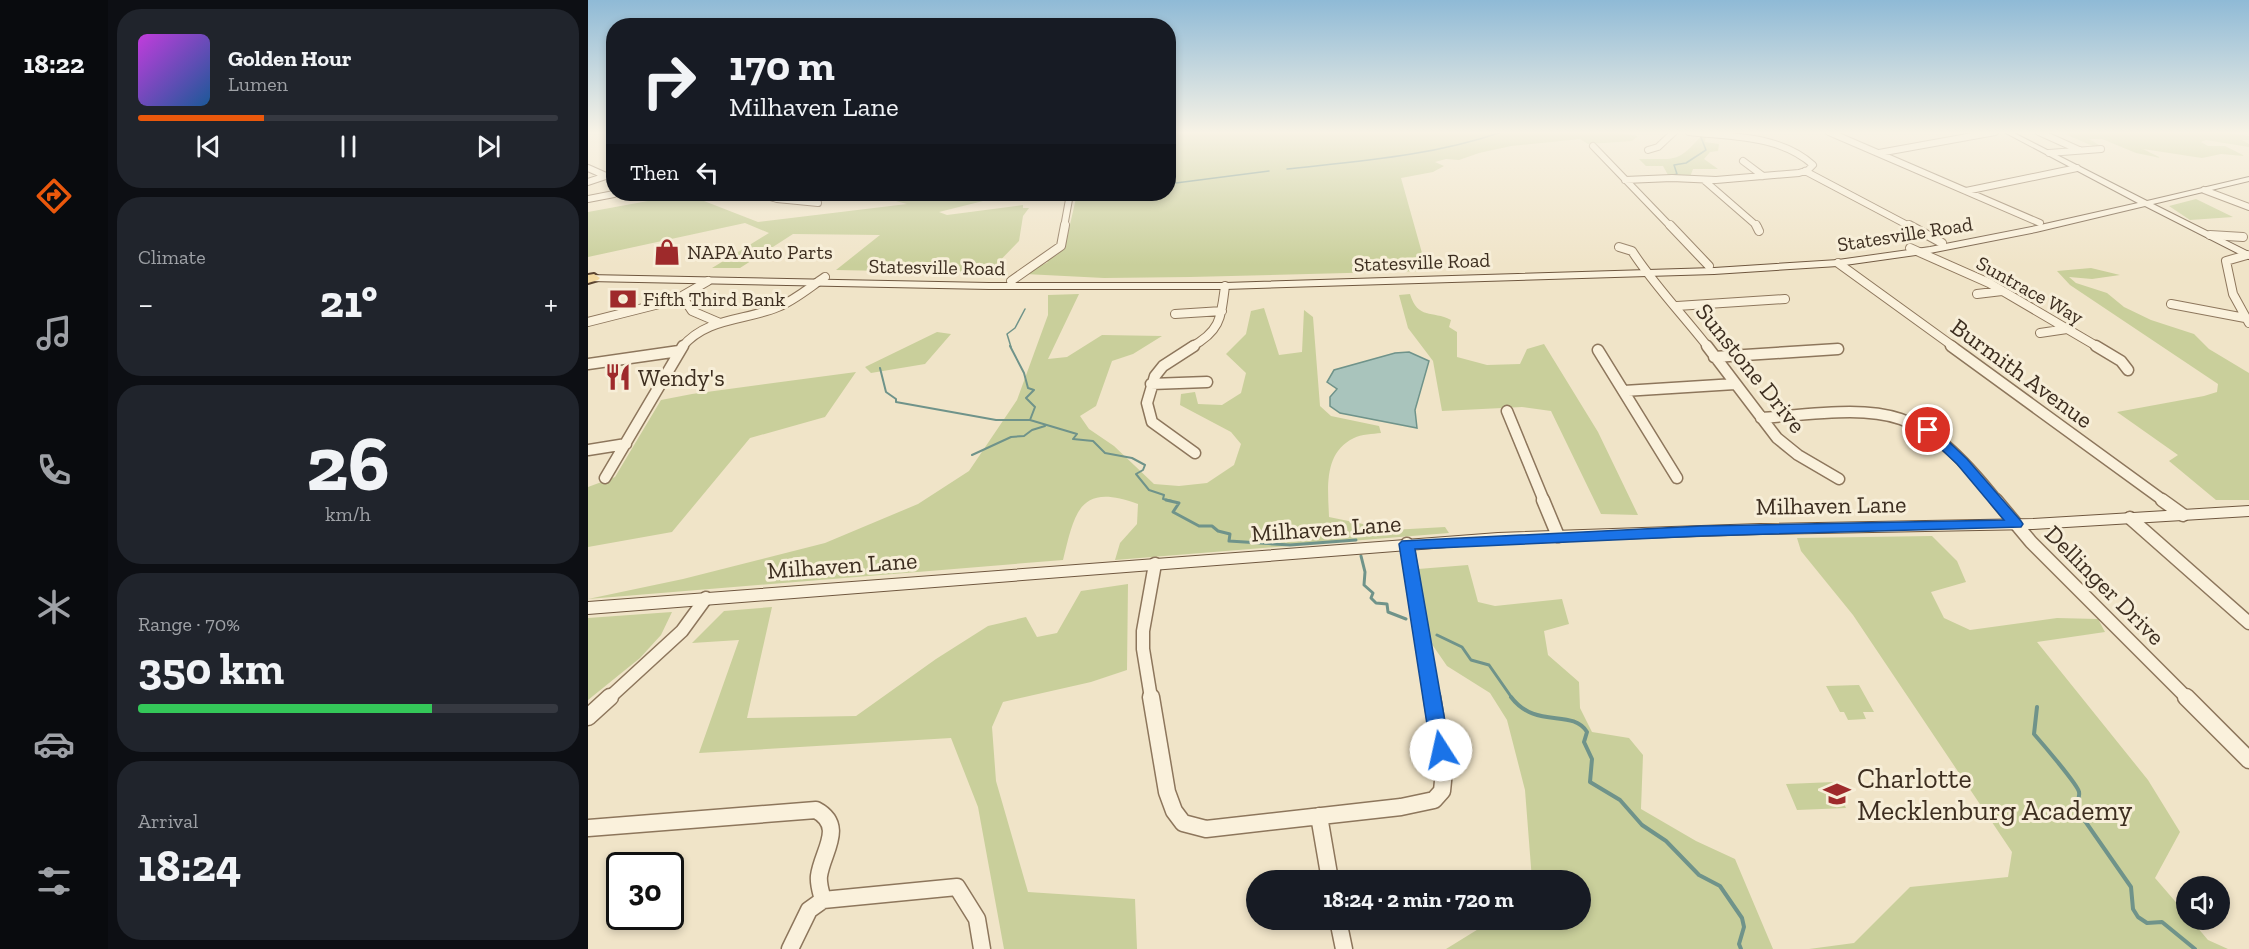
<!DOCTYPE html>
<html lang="en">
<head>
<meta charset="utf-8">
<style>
  body { margin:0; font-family:"Zilla Slab",serif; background:#20242c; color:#f1f3f6; height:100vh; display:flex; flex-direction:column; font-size:22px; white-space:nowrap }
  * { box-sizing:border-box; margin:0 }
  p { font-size:20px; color:#9ea1a6 }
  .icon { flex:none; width:33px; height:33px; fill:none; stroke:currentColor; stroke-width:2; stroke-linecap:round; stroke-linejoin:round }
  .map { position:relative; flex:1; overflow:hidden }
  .details { display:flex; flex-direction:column; gap:9px; padding:9px; background:#0d0f14; width:480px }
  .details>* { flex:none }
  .guide { position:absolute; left:18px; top:18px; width:570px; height:183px; border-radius:24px; box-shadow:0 3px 9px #0003; background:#171b24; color:#f1f3f6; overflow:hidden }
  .tools { position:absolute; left:1588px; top:876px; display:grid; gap:12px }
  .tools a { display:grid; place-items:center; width:54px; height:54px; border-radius:50%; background:#171b24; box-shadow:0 3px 9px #0003; font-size:30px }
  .speed { position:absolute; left:18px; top:852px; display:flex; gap:12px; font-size:30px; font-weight:700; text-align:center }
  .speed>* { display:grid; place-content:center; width:78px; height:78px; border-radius:50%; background:#171b24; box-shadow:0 3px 9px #0003; line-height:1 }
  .speed .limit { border:3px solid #111; border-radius:9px; background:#fff; color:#111 }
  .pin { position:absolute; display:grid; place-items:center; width:51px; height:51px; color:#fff; margin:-26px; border:3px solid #fff; border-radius:50%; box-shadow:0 2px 6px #0007 }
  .me { position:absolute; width:66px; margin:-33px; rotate:350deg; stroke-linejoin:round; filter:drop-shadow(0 0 4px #0008) }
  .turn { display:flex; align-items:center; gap:21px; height:126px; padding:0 24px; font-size:27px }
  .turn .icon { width:78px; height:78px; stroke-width:2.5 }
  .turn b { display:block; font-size:42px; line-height:51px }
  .then { display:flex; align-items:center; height:57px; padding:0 24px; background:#0003; gap:12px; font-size:22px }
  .big { font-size:45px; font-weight:700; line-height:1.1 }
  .details .card { flex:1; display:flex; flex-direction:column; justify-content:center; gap:9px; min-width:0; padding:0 21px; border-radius:24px; background:#20242c }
  .details .dial { align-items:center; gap:0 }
  .dial b { font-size:78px; line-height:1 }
  .song { display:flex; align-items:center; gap:18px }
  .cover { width:72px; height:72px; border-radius:9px; background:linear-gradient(135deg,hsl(290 70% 55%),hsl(210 70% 35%)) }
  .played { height:6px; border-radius:3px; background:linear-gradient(90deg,#ea580c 30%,#363941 30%) }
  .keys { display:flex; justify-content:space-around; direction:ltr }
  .heat { display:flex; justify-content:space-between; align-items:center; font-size:33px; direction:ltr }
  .charge { height:9px; border-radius:4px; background:linear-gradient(90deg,#34c759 70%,#363941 0) }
  .trip { position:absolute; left:658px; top:870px; width:345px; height:60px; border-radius:30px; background:#171b24; box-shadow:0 3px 9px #0003; font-weight:700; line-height:60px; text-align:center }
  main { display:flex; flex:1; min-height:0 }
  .tabs { display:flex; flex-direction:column; width:108px; justify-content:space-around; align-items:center; background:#090b0e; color:#9ea1a6 }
  .tabs .icon { width:42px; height:42px }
  .tabs .on { color:#ea580c }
  .tabs b { font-size:27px; color:#f1f3f6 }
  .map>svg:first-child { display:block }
</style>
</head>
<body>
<main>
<nav class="tabs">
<b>18:22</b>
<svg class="icon on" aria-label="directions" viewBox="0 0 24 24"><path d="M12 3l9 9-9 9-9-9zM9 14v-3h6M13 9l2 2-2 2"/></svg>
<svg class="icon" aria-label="music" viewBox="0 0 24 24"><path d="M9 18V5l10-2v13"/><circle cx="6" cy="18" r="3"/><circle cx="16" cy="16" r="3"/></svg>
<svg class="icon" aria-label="phone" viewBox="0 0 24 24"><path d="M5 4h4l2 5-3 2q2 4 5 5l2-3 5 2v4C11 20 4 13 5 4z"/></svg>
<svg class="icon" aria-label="climate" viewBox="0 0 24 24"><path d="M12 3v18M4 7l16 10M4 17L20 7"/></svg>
<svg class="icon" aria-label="car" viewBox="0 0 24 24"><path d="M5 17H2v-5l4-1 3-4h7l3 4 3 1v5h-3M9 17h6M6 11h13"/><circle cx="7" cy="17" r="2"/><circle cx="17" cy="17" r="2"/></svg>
<svg class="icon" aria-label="filters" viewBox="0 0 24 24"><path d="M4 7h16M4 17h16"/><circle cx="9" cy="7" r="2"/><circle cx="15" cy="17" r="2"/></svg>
</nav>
<section class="details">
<div class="card">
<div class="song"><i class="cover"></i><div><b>Golden Hour</b><p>Lumen</p></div></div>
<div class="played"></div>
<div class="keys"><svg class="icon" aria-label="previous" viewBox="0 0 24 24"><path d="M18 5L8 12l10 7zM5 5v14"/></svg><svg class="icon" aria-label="pause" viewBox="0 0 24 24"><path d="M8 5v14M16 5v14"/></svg><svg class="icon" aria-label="next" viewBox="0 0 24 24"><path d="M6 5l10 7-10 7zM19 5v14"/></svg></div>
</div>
<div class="card"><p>Climate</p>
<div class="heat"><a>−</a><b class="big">21°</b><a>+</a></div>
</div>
<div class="card dial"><b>26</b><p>km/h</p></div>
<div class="card"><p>Range · 70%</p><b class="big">350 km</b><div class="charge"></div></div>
<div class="card"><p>Arrival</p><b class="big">18:24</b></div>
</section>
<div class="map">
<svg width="1661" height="949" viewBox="0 0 1661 949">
  <rect width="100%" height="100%" fill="#f0e4c8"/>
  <path fill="#c9cf9b" d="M581,132h444l25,4 -6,5 -44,3 -8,-5 -69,7 -32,7 -20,7 -13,-1 -11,3 9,4 -11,6 -32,6 21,75 -1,8 3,10 -234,6 -86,1 -79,-4 23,-12 -2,-1 11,-6 8,-9 12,-52h91z
    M1472,132h163l26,4v4h-7l7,4v3l-43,-7 -5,2 7,4h17l20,10 -24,-2 -19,4 -59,-9 18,9 -25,-5 -34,-14h-13l15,9 -11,-2z
    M1114,135h4l-1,7 14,2 -1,7 -8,1 -6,7 14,10h-25l-3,8 -22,-2 -5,-9h-17l-7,-7c36,-1 37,6 63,-24z
    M98,194l72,28 149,-18 -37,-10h141l-72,18 8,3 76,-10v3h6l-6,8 -4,25 -31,32 -152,-3 44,-35 -87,-1 -53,34h-28l57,-35 -24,-10 -157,34v-45z
    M1608,199l37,18 -43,3 -21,-14z
    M1503,268l29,7 -28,4 -23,-2 7,6 31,10 17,14 27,13 43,14 15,15 40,24v127h-33l-47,-39 9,-6 -61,-43 87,-16 13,-4 1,-8 -148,-99 -13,-14z
    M491,294l-31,65 19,-2 35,-22 60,1 -29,18 -21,7 -16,45 -16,10 9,13 25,17 40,38 25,2 28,-3 27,-18 7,-21 -10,-12 -51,-27 1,-11 14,-2 3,12 24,1 19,-12 5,-20 -20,-19 20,-20 5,-23 13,-3 15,47 23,-3 2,-42 9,7 7,89 11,10 48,10 2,7c-8,1 -20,1 -27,5 -31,15 -26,50 -25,79l63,13 53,-3 4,6 -334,27 5,-17 17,-19 1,-20c-59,-22 -63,8 -75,56l-475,39 95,-20 142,-36 93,-39 51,-33 48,-71 31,-85v-20z
    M822,294c8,26 22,16 41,26l-2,7 8,5v25l30,8 33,-1 7,-15 17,-5 54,88 40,83 -37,-1 -50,-103 -29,-4 -80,4 -9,-50 -25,-33 -9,-33z
    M349,332l14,2 -26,30 -54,9 -6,-6z
    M268,372l-31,45 -75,21 -78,94 -84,15v-60l27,-10 46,-77 31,-6z
    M1344,536l25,25 9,21 -35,10 13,26 26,12 87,-12 41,1 7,13 -68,10 111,138 32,52 -25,46 32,37v5h4l17,20 20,9h-419l45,-6 56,-56 98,-10 4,-25 -159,-237 -52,-64 -4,-13z
    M880,565l10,37 17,4 67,-7 7,25 -25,7 4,24 31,27 1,26 12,24 37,6 14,17 -2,54 55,32 39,18 38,90h-327l47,-29h88v-40h-49l-7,-90 -18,-70 -17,-27 -43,-27 -18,-26 -11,-71z
    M540,584l-1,86 -36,12 -88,20 -11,25 4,54 32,111 107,7 2,50h-133l-26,-142 -27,-69 -252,15 40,-113 -47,3 32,-32 48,-4 -25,111 109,-2 80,-57 52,-33 38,-9 11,20 20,-4 24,-42z
    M84,612l-11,23 -21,23 -52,42v-82z
    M1271,685l15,27h-11l3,7 -18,1 -4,-8h-4l-14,-26z
    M1246,782l12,26 -49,2 -11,-26z"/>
  <path fill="#a9c4bc" stroke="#6f938a" stroke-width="1.5" d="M821,352l20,9 -14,49 2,18 -77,-15 -10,-7v-9l7,-8 -10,-7 7,-12 61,-17z"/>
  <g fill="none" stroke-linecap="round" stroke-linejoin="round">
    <path stroke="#6f938a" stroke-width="1.5" d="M699,169c73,-8 145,-13 215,-37
      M1082,176l7,-2 -3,-9 12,-2 20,-13 -6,-15
      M580,184l101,-13
      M515,198l20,-4
      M423,347l-4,-13 8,-6 10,-19"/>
    <path stroke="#6f938a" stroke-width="2" d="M422,346l14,27 4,15 6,2 -8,8 9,9 -5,13
      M292,368l6,24 10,7v3l100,18h34l47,14 -4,5 20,2 12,12 27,5 13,7 -2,5 -7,4 13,16 15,5 -1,4 9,2
      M384,455l39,-18 13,-1 8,-6 13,-4"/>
    <path stroke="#6f938a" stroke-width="3" d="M578,500l13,3 -6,9 26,14h13l6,5 12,3 -1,7 61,4 66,-5
      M773,556l4,16 -1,13 9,8 -2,5 5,5 11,1 1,8 18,7
      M849,635l25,12 9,13 18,5 23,33"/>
    <path stroke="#6f938a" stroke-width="4" d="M923,697c25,33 61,11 76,35l-3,10 8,17 -2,23 30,18 22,25 24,16 33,34 21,11 22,32 2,9 -5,17 2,5
      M1449,707l-3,27c7,8 44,51 45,58 1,5 -1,9 -3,14l2,5 53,76 2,22 5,8 9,6 15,-1 33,27"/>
    <defs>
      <path id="street-far4" d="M1241,132l211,91
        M1451,132l40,18
        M1005,146l78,81
        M1060,150l10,-3 16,-15
        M1291,153l116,-21
        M1461,153l52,-4
        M1155,161l20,15
        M0,168l18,8 -18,6
        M1217,171l106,56
        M1037,180l47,-2 44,2 83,-7 9,-3 5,-5c-33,-30 -81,-28 -124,-33
        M1117,181l53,46
        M1616,190l45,17
        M1378,191l111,-23
        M172,194l17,5 41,4
        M0,199l26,-5
        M476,227l6,-33"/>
      <path id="street-far3" d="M1082,225l39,41
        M1168,225l3,6
        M1321,225l33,18
        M1622,235l33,2
        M1031,247l13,4c22,34 51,64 76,96
        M1322,248l79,35 109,64
        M1659,255l-21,6 7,33 16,29
        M1250,263l116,84
        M423,281l50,-35 4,-21
        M1389,294l25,-3
        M94,296l10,15 28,12
        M1583,304l74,14
        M1089,306l108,-7
        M587,314l47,-3
        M0,322l87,-22 33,-19
        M1452,333l27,-4
        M94,347c25,-30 63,-26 96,-40 17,-7 32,-20 47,-30
        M603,347c30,-16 30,-30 34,-61"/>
      <path id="street-far2" d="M606,346l-31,20 -8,10 -8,27 5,19 43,31
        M1119,346l70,92 21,17 41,24
        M1363,346l213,155
        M1508,346l25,15 7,9
        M1010,350l79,128
        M1126,357l124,-8
        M0,364l91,-13
        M563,384l56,-2
        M1036,391l111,-7
        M919,411l37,90
        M1173,418c123,-10 154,-20 236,83
        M0,450l38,-6
        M17,478l78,-132"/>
      <path id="street-far1" d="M955,500l15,36
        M1408,500l35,42 156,156
        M1574,500l21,15
        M1542,518l119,105
        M819,544l25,154
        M21,698l73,-67 24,-33
        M563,698l-8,-49v-18l12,-67"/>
      <path id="street" d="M563,697l16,95 7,19 9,12 23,6 195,-22 33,-7 8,-9 2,-20 -12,-74
        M1598,697l63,63
        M0,717l22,-20
        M731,816l11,64
        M0,828l228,-18c30,16 6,42 3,66 -1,8 2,16 4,24
        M750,920l6,29
        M202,949l19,-39 14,-10 134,-13 20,32 5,30"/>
      <path id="secondary" d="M1416,132h8l135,69 102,-24v4l-96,23 96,48v7l-104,-53 -109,26 -106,21 -92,13 -124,8 -489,15h-236l-401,-8v-6l401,8h236l489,-15 124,-8 92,-13 106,-21 102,-23z
        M1661,506v10l-216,13 -273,5 -262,9 -910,71v-12l910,-69 262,-9 273,-5z"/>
      <path id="primary" d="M6,274l6,4 -2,2 -10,3v-8z"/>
    </defs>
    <use href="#street-far4" stroke="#8d765c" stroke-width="8"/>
    <use href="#street-far3" stroke="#8d765c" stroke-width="10"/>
    <use href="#street-far2" stroke="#8d765c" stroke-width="13"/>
    <use href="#street-far1" stroke="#8d765c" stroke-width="15"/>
    <use href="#street" stroke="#8d765c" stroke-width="19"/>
    <use href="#secondary" stroke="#6f573f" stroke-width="2"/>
    <use href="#primary" stroke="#5b4430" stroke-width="4"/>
    <use href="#street-far4" stroke="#faf1dc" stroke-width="6"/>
    <use href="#street-far3" stroke="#faf1dc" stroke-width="8"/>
    <use href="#street-far2" stroke="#faf1dc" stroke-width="10"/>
    <use href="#street-far1" stroke="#faf1dc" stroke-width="12"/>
    <use href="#street" stroke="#faf1dc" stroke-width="16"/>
    <use href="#secondary" fill="#faf1dc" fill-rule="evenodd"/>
    <use href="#primary" fill="#f3d9a0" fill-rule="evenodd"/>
  </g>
  <linearGradient id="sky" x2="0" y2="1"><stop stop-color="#8fbad6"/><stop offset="0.5" stop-color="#f8f3e6"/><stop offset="1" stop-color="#f8f3e6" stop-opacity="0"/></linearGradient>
  <rect width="1661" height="265" fill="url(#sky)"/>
  <path fill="#1a73e8" stroke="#114b97" stroke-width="1.5" d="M1340,426l5,1 34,32 54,62 2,3 -2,3 -319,9 -287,13 35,201 -2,6 -7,2 -7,-2 -3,-6 -32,-206 3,-3 300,-15 302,-6 -47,-56 -33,-31 -2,-3z"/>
  <defs>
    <symbol id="shop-bare" viewBox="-9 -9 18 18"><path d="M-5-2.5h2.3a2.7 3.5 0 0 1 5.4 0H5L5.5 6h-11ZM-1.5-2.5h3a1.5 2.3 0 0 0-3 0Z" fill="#9e2a2b" stroke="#f7eed8" stroke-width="2.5" paint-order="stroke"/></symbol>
    <symbol id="bank-bare" viewBox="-9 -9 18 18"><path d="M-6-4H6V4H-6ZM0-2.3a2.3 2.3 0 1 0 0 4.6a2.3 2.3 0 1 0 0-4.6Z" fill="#9e2a2b" stroke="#f7eed8" stroke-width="2.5" paint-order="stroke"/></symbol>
    <symbol id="restaurant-bare" viewBox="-9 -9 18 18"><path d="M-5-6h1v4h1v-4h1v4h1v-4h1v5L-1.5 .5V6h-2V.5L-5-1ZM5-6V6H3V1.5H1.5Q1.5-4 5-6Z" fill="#9e2a2b" stroke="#f7eed8" stroke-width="2.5" paint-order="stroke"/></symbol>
    <symbol id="school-bare" viewBox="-9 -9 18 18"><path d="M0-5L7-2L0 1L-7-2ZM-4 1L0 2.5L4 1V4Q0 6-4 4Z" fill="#9e2a2b" stroke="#f7eed8" stroke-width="2.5" paint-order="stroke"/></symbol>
  </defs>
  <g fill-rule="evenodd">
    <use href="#shop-bare" x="60" y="233" width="38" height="38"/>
    <use href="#bank-bare" x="16" y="280" width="38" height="38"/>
    <use href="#restaurant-bare" x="11" y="358" width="38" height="38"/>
    <use href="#school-bare" x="1230" y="775" width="38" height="38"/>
  </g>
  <g text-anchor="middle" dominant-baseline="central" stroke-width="6" stroke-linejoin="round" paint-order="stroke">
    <g font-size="20" fill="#3d2e20" stroke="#f7eed8">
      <text transform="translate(1317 234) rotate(-9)">Statesville Road</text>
      <text transform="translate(834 262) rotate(-2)">Statesville Road</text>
      <text transform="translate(349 267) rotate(1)">Statesville Road</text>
      <text transform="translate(1442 290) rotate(29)">Suntrace Way</text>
    </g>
    <g font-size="20" fill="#3d2e20" stroke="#f7eed8" text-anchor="start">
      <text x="99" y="252">NAPA Auto Parts</text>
      <text x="55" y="299">Fifth Third Bank</text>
    </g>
    <g font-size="24" fill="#3d2e20" stroke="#f7eed8">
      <text transform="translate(1163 368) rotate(51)">Sunstone Drive</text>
      <text transform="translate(1434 373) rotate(36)">Burmith Avenue</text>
      <text transform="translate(1243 505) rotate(-1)">Milhaven Lane</text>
      <text transform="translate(738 528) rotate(-4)">Milhaven Lane</text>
      <text transform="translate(254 565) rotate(-4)">Milhaven Lane</text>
      <text transform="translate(1517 585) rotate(45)">Dellinger Drive</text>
    </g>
    <g font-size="24" fill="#3d2e20" stroke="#f7eed8" text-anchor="start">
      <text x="50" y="377">Wendy's</text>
    </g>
    <g font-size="28" fill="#3d2e20" stroke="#f7eed8" text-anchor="start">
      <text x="1269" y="778">Charlotte<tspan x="1269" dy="32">Mecklenburg Academy</tspan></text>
    </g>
  </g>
</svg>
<div class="tools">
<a><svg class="icon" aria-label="sound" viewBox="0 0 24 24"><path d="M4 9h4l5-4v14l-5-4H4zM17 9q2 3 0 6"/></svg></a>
</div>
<div class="speed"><div class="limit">30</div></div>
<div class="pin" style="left:1340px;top:430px;background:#d93025"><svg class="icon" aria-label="arrive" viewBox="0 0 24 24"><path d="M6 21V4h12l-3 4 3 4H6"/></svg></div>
<svg class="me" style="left:853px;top:750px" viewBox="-20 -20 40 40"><circle r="19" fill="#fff"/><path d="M0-13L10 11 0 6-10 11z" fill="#1a73e8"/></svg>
<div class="trip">18:24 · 2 min · 720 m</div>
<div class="guide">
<div class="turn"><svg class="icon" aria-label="right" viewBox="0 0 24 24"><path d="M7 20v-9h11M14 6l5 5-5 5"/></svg><div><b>170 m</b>Milhaven Lane</div></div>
<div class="then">Then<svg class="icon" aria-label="left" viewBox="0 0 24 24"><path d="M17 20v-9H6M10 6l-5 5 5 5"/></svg></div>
</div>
</div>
</main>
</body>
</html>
